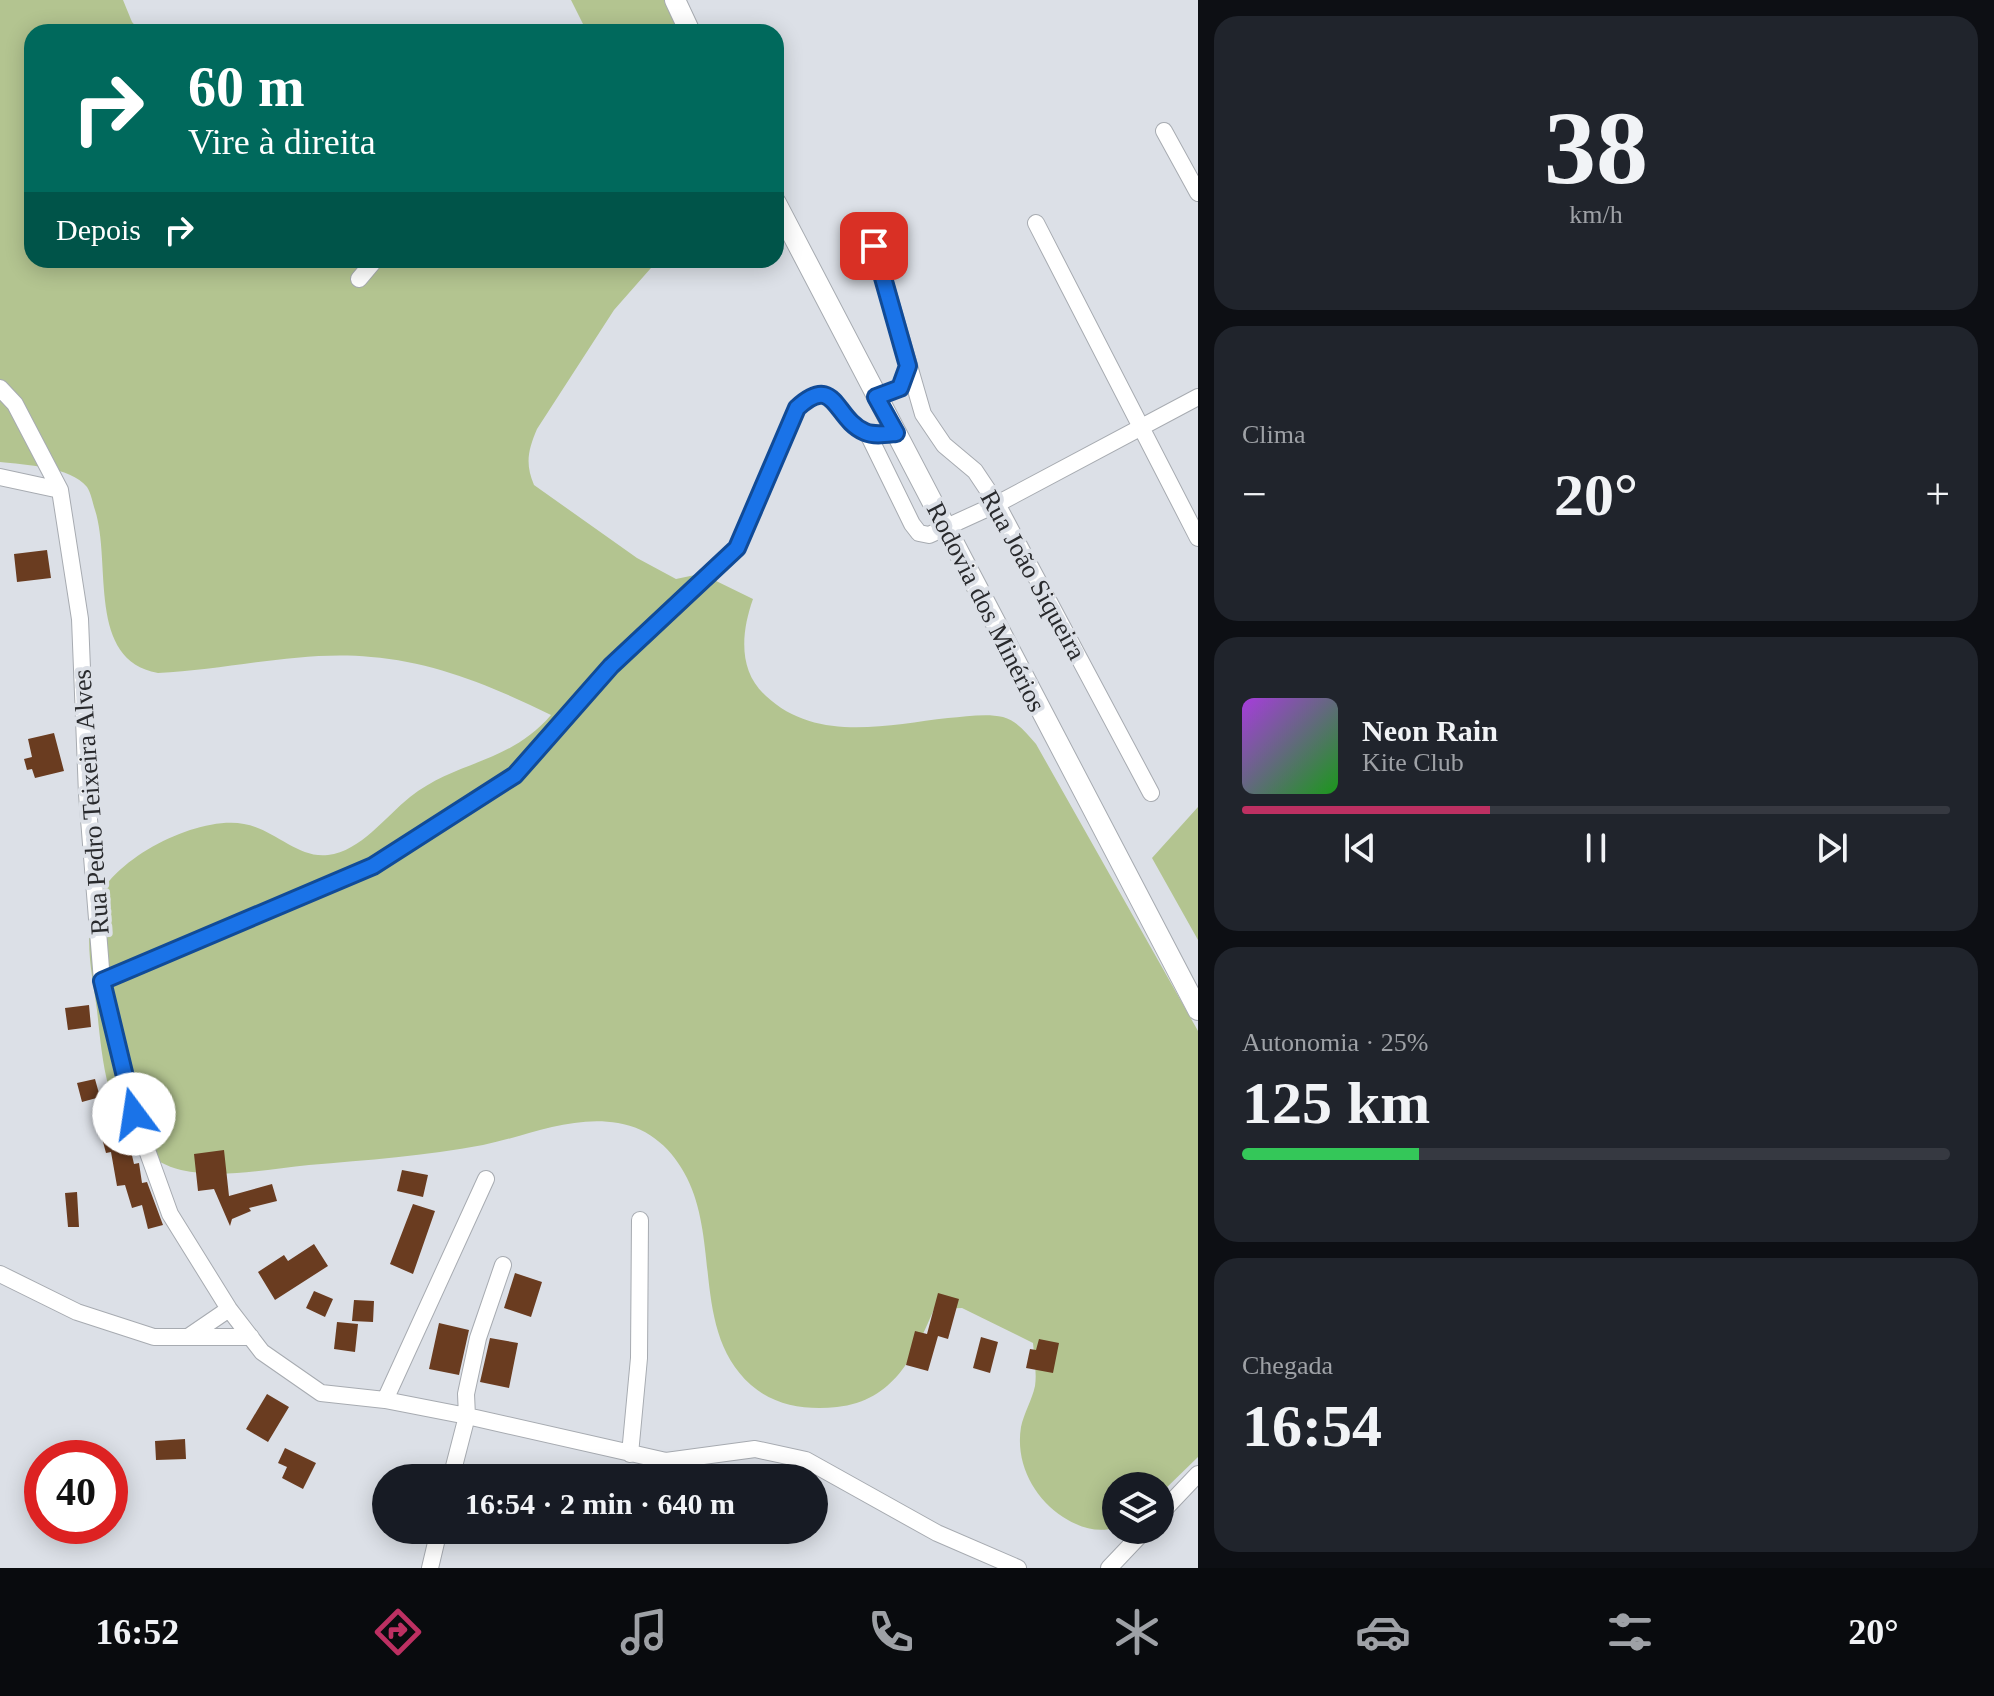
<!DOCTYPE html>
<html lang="pt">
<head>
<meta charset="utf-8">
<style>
  body { margin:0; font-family:Georgia,serif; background:#20242c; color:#f1f3f6; height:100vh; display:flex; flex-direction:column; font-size:30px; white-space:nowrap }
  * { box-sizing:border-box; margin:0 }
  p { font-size:26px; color:#9ea1a6 }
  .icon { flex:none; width:44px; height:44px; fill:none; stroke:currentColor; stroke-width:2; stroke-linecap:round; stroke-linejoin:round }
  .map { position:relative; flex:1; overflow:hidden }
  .side { display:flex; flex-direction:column; gap:16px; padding:16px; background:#0d0f14; width:796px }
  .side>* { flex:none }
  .hud { position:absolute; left:24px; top:24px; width:760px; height:244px; border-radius:24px; box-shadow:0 4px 20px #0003; background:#00695c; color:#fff; overflow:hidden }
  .tools { position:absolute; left:1102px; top:1472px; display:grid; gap:16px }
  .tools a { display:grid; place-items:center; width:72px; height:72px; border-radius:50%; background:#171b24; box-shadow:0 4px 20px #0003; font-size:40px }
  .speed { position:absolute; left:24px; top:1440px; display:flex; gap:16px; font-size:40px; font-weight:700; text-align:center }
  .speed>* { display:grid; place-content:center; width:104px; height:104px; border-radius:50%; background:#171b24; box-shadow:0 4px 20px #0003; line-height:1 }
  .speed .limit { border:12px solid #d22; background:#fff; color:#111 }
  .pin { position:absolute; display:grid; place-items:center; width:68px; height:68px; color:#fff; margin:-34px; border-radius:16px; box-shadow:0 4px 12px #0006 }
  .me { position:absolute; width:88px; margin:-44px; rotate:346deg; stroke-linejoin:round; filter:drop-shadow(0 0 6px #0008) }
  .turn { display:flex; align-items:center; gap:28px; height:168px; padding:0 32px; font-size:36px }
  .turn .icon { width:104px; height:104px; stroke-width:2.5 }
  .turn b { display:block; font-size:56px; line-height:68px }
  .then { display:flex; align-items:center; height:76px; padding:0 32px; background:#0003; gap:16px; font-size:30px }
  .big { font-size:60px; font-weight:700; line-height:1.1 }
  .side .card { flex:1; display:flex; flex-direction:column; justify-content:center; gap:12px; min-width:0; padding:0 28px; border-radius:24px; background:#20242c }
  .side .dial { align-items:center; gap:0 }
  .dial b { font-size:104px; line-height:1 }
  .song { display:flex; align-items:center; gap:24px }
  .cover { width:96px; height:96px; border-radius:12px; background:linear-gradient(135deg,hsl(280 70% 55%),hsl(120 70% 35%)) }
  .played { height:8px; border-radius:4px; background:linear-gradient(90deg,#bd3062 35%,#363941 35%) }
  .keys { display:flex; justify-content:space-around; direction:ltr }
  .heat { display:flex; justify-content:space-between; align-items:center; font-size:44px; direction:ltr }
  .charge { height:12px; border-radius:6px; background:linear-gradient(90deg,#34c759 25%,#363941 0) }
  .trip { position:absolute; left:372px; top:1464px; width:456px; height:80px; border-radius:40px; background:#171b24; box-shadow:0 4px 20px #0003; font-weight:700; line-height:80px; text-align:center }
  .dock { display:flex; height:128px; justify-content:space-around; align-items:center; background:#090b0e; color:#9ea1a6 }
  .dock .icon { width:56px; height:56px }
  .dock .current { color:#bd3062 }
  .dock b { font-size:36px; color:#f1f3f6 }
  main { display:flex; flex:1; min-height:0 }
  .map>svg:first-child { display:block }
</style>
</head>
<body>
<main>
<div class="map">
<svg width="1198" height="1568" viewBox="0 0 1198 1568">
  <rect width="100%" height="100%" fill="#dce0e7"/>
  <path fill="#b3c490" d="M0,0h123l9,22 9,10h-109v228h626l-44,50 -77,119c-9,21 -12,35 -3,56l103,73 39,21 19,-4 15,3 43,21c-12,34 -15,72 13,97 50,47 121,29 182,22 18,-1 37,-5 55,-1 15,4 24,17 33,27l162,287v426l-38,37v-8h-44v41c-17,7 -38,0 -53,-10 -29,-19 -48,-54 -42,-90 3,-14 11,-27 14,-41 2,-13 -1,-30 -2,-43l-71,-35 -28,1c-20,47 -40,92 -97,98 -31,3 -62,-1 -86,-22 -59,-53 -31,-141 -64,-207 -14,-28 -37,-50 -69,-55 -46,-8 -91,13 -135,22 -57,11 -116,15 -174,20 -42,4 -87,14 -128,5 -14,-3 -30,-12 -40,-22 -35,-34 -39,-92 -44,-138 -4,-31 -13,-69 -4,-100 13,-49 103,-95 151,-86 30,5 54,35 84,31 33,-4 57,-38 82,-58 47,-37 99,-33 141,-82 -57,-28 -116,-53 -180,-58 -70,-7 -143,13 -213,16 -72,-13 -46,-110 -63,-163 -2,-6 -4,-17 -8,-23 -17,-21 -62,-22 -87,-25z
    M571,0h98l12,32h-94z
    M1198,807v133l-46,-82z"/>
  <path fill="#6a3c20" d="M47,550l4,28 -34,4 -3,-28z
    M54,733l10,38 -29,7 -3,-9 -5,1 -3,-11 8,-2 -4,-18z
    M89,1005l2,22 -23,3 -3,-22z
    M95,1079l5,18 -18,5 -5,-19z
    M124,1121l10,43 5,-1 3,20 5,-1 16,43 -15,4 -6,-24 -10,3 -7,-23 -8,1 -6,-34 -5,1 -7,-26z
    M224,1150l5,46 43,-12 5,17 -28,7 2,3 -19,8 -2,7 -16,-37 -16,2 -4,-37z
    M402,1170l26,5 -5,22 -26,-6z
    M77,1192l2,35h-11l-3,-34z
    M413,1204l22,7 -22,63 -23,-10z
    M314,1244l14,22 -53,34 -17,-28 26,-17 4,6z
    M515,1273l27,9 -11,35 -27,-9z
    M314,1291l19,8 -8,18 -19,-9z
    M938,1293l21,6 -11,40 -10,-3 -10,35 -22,-6 9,-34 12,3z
    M354,1300l20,1 -1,21 -21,-1z
    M337,1322l21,2 -3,28 -21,-3z
    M439,1323l30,7 -10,45 -30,-6z
    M981,1337l17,5 -8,31 -17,-5z
    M490,1338l28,5 -9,45 -29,-6z
    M1039,1339l20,4 -6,30 -27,-5 4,-19 6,1z
    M267,1394l22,13 -21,35 -22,-13z
    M185,1439l1,20 -30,1 -1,-19z
    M285,1448l31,15 -13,26 -21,-11 5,-11 -9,-4z"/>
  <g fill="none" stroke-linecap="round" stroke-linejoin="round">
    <defs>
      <path id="minor" d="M1164,131l34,62
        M1036,223l162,315
        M868,224l55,190 21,31 31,26 22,33 154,289
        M359,279l16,-19
        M0,388l15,16 45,86 20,129 7,175 15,187 32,133 36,100 59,95 33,43 59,41 64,7 82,16 199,45 89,-12 51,11 131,73 81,35
        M876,397l24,-9 8,-20
        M868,434l44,90 7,9 10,2 68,-31 201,-107
        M0,477l60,13
        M102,981l271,-115 142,-91 96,-109 126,-118 60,-140c38,-36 38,11 68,24 9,4 21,2 31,1
        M0,1274l77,38 77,25h97
        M188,1337l41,-28
        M385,1400l101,-221
        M630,1454l9,-96 1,-138
        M451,1478l16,-62 -1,-22 12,-56 25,-73
        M1160,1514l38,-40
        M430,1568l9,-38
        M1109,1568l36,-38"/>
      <path id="major" d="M675,0l15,32
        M776,203l422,807"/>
    </defs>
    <use href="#minor" stroke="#a7abb1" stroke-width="18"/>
    <use href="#major" stroke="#a7abb1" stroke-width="22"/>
    <use href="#minor" stroke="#fff" stroke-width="16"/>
    <use href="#major" stroke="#fff" stroke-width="20"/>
  </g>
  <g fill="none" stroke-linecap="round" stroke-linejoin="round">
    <defs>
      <path id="route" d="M134,1114l-32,-133 271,-115 142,-91 96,-109 126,-118 60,-140c39,-36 37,11 68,24 9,4 21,2 31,1l-20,-36 24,-9 8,-22 -34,-120"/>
    </defs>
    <use href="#route" stroke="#114b97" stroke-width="20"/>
    <use href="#route" stroke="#1a73e8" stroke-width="14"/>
  </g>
  <g text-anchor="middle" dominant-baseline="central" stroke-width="8" stroke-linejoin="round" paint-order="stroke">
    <g font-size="26" fill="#292a2d" stroke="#dce0e7">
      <text transform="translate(1033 575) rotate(61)">Rua João Siqueira</text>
      <text transform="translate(986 607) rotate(63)">Rodovia dos Minérios</text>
      <text transform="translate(91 802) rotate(-94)">Rua Pedro Teixeira Alves</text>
    </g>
  </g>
</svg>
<div class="tools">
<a><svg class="icon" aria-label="layers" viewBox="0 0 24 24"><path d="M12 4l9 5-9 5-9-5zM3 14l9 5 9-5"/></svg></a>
</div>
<div class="speed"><div class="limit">40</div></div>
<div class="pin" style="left:874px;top:246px;background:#d93025"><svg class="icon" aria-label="arrive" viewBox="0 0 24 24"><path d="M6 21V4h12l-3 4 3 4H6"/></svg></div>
<svg class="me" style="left:134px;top:1114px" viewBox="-20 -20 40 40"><circle r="19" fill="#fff"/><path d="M0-13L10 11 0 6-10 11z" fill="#1a73e8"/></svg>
<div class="trip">16:54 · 2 min · 640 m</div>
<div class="hud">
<div class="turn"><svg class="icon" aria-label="right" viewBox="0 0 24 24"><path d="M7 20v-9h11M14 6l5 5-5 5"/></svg><div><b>60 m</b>Vire à direita</div></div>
<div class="then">Depois<svg class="icon" aria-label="right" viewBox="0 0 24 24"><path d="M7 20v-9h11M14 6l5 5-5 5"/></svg></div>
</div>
</div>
<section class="side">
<div class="card dial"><b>38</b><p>km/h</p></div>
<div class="card"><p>Clima</p>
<div class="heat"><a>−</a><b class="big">20°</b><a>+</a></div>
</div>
<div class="card">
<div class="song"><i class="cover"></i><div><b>Neon Rain</b><p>Kite Club</p></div></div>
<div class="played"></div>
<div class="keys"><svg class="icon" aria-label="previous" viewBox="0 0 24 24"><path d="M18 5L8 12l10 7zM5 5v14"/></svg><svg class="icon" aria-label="pause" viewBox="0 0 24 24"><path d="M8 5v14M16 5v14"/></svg><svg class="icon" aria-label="next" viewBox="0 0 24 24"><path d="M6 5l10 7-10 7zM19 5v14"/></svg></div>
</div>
<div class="card"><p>Autonomia · 25%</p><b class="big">125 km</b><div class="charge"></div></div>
<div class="card"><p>Chegada</p><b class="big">16:54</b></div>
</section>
</main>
<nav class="dock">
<b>16:52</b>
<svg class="icon current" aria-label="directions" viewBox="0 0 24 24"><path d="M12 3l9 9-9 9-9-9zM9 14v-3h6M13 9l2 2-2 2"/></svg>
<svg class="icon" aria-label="music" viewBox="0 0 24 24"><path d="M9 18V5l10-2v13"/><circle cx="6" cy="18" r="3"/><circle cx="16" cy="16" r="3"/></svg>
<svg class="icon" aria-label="phone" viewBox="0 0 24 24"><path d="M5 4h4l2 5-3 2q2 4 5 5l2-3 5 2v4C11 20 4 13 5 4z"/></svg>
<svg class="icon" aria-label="climate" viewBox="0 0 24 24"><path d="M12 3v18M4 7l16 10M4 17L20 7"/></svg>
<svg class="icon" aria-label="car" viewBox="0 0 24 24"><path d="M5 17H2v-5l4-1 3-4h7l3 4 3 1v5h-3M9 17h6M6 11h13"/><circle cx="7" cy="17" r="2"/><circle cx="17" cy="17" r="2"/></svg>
<svg class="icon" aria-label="filters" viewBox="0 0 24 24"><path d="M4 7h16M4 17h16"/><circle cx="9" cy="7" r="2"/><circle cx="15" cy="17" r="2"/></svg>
<b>20°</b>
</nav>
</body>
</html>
